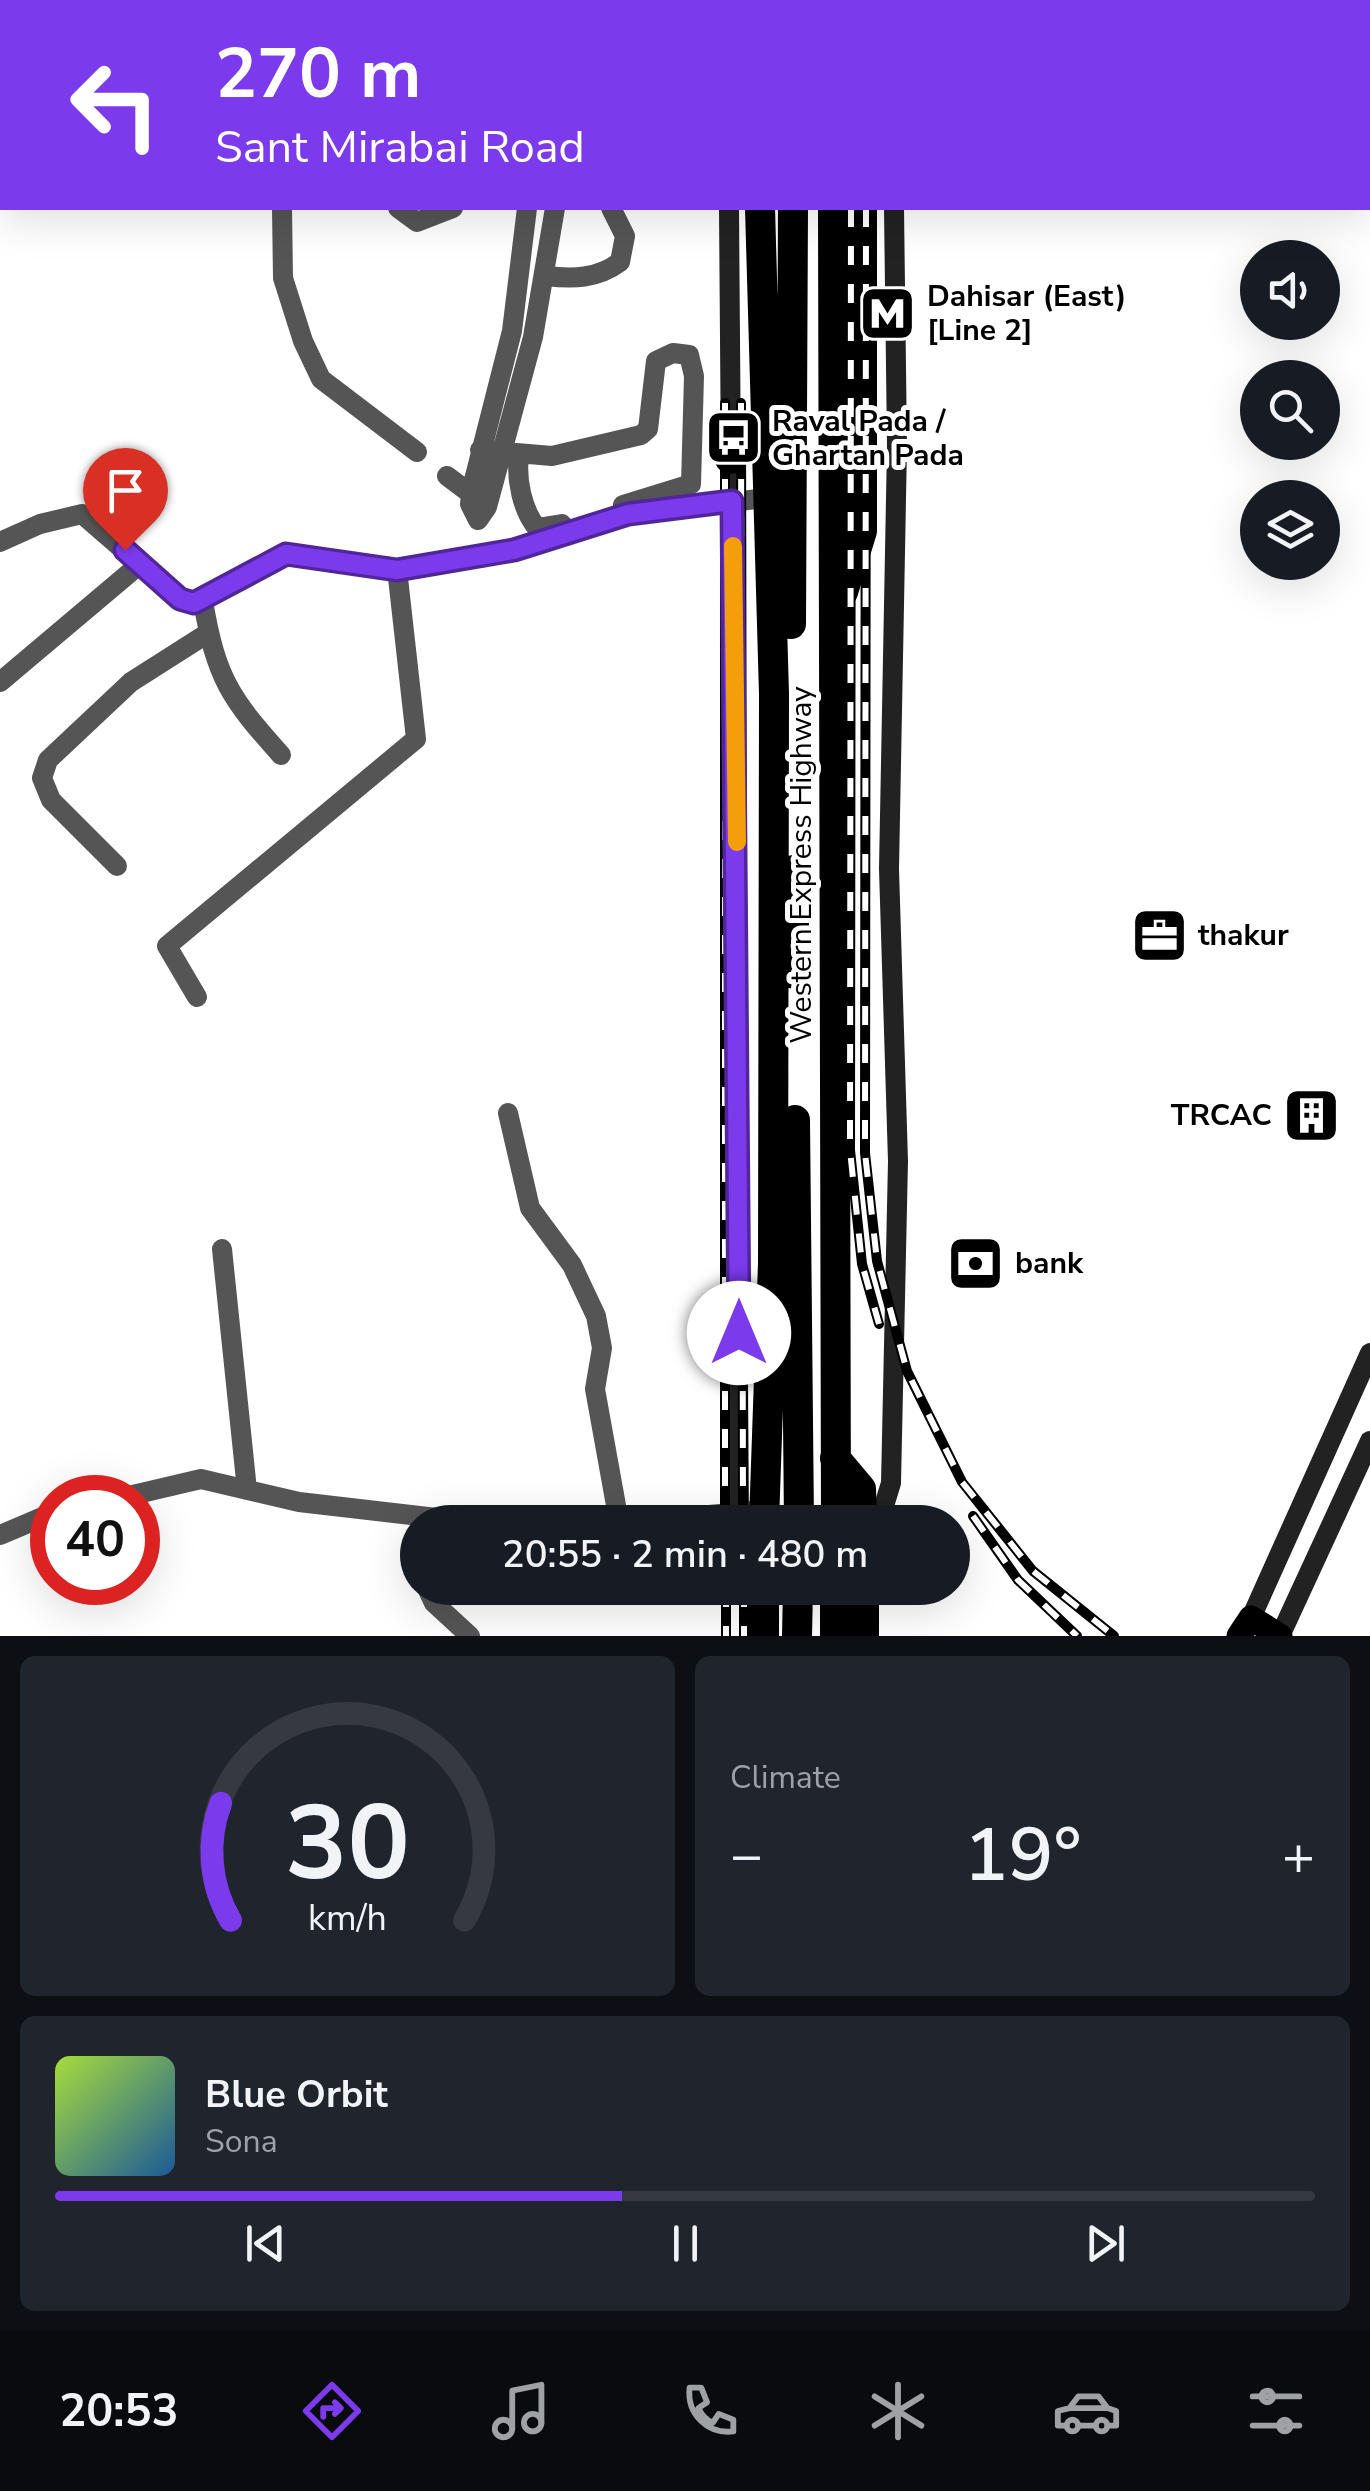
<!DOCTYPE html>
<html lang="en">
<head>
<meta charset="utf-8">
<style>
  body { margin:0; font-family:"Nunito Sans",sans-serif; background:#20242c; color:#f1f3f6; height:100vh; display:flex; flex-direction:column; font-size:38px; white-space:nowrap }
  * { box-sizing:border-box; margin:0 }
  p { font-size:32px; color:#9ea1a6 }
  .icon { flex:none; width:55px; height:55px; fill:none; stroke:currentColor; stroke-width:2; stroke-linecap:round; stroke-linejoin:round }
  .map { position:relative; height:1636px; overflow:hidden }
  .sheet { display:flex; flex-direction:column; gap:20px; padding:20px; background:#0d0f14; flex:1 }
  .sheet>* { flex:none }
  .hud { position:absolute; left:0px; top:0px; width:1370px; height:210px; box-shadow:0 10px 40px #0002; background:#7c3aed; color:#fff; overflow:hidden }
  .fabs { position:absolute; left:1240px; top:240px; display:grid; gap:20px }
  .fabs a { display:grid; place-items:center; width:100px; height:100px; border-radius:50%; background:#171b24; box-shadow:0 10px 40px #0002; font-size:50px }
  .speed { position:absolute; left:30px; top:1475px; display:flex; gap:20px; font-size:50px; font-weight:700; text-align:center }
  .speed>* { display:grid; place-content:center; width:130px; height:130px; border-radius:50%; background:#171b24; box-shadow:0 10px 40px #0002; line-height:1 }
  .speed .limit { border:15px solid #d22; background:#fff; color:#111 }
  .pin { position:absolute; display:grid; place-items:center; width:85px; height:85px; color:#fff; margin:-102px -42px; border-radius:50% 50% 50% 0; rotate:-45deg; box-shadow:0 0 10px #0007 }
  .pin .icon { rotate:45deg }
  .me { position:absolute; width:110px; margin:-55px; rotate:0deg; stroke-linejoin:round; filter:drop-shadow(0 0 8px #0008) }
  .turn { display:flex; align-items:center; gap:35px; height:210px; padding:0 50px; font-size:45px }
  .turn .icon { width:130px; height:130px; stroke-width:2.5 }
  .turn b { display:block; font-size:70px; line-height:85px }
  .big { font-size:75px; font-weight:600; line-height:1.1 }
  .sheet .card { flex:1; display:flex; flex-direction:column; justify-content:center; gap:15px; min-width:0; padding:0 35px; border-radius:15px; background:#20242c }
  .sheet .dial { align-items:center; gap:0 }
  .dial svg { height:260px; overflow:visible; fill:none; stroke:#363941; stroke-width:7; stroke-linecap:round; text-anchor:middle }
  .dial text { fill:#f1f3f6; stroke:none }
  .song { display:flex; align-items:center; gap:30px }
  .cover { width:120px; height:120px; border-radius:15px; background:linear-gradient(135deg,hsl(80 70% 55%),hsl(210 70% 35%)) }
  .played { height:10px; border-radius:5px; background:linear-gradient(90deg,#7c3aed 45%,#363941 45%) }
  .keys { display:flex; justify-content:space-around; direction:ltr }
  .heat { display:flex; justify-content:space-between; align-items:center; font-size:55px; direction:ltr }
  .sheet .tiles { flex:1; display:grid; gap:20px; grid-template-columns:1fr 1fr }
  .card:last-child { grid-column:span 2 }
  .trip { position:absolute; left:400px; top:1505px; width:570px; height:100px; border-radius:50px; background:#171b24; box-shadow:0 10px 40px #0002; font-weight:600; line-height:100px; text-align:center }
  .menu { display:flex; height:160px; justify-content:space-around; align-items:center; background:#090b0e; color:#9ea1a6 }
  .menu .icon { width:70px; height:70px }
  .menu .active { color:#7c3aed }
  .menu b { font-size:45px; color:#f1f3f6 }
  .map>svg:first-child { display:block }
</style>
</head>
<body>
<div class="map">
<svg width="1370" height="1636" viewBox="0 0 1370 1636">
  <rect width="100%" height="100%" fill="#fff"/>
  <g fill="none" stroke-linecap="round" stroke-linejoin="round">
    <path stroke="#555" stroke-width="20" d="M140,0l5,2
      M549,2l3,-2
      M282,208l1,70 20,63 18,38 96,73
      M398,208l19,14 36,-14
      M527,208l-15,123 -40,157 -2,16 8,16 9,-13 46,-170 22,-129
      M546,276c27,3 51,3 74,-14l5,-26 -14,-28
      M480,450l72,6 89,-21 7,-6 8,-68 17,-8 16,2 5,21 -3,108 -68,21
      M519,456c-3,23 3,54 18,72l25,-4
      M447,476l24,18
      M0,542l40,-18 42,-10 98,85 15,4 91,-49 111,15 117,-19 114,-36 138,-16
      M203,601c13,77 27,97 78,154
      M0,682l140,-118
      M117,866l-66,-66 -9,-22 6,-18 83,-78 77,-49
      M197,997l-30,-51 249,-207 -19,-170
      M508,1113l22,95 42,57 24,51 6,32 -7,41 24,133
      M222,1249l25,241
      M120,1498l81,-19 98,23 172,20
      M634,1522l118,-11
      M0,1535l52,-22
      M427,1588l7,15 36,33"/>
    <path stroke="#222" stroke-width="20" d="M733,2v-2
      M896,2v-2
      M729,208l10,1303
      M879,1522l12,-39 7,-322 -9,-292 8,-423 -3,-238
      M1251,1618l119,-265
      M1280,1636l90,-195"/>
    <path stroke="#000" stroke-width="25" d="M1239,1636l12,-18 29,18"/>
    <path stroke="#000" stroke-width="30" d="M792,0v2
      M831,0v2
      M765,2v-2
      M866,2v-2
      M760,208l14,486 -1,569 -9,259
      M833,208l3,1314
      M730,459l33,-38
      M843,592l19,-61v-323
      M791,624l2,-416
      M794,870v104
      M795,1120l4,402
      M835,1458l26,31 1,33
      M864,1588v48
      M764,1636v-48
      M797,1636l1,-48
      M835,1636v-48"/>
    <defs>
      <path id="rail" d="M859,2v-2
        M874,2v-2
        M851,208l-1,942 12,114 17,60
        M866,208l-1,945 12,108 30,110 55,111 71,89 81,65
        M725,403v1119
        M741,403l2,1119
        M973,1516l45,64 59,56
        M726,1588v48
        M744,1588v48"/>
    </defs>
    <use href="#rail" stroke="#000" stroke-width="10"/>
    <use href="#rail" stroke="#fff" stroke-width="6" stroke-dasharray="19" stroke-linecap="butt"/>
  </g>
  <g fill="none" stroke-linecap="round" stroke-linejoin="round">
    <defs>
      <path id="route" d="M125,550l55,49 14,4 92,-49 111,16 117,-20 114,-36 104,-13 7,832"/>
    </defs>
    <use href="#route" stroke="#51269a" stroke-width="25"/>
    <use href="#route" stroke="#7c3aed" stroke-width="18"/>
    <path stroke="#f59e0b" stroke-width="18" d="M733,546l4,296"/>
  </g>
  <defs>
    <symbol id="metro-square" viewBox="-11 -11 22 22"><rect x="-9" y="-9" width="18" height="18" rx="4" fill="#000" stroke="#fff"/><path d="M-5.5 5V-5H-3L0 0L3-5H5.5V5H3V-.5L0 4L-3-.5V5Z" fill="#fff"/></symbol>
    <symbol id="bus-square" viewBox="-11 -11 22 22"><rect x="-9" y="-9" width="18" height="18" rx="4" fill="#000" stroke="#fff"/><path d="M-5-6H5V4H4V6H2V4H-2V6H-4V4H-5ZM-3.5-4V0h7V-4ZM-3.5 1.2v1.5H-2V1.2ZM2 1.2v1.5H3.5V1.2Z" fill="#fff"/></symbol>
    <symbol id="office-square" viewBox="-11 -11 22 22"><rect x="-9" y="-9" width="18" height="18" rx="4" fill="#000" stroke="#fff"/><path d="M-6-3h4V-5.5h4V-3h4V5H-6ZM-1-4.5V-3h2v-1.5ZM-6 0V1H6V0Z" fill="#fff"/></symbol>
    <symbol id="building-square" viewBox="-11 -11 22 22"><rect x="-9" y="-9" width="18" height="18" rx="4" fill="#000" stroke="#fff"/><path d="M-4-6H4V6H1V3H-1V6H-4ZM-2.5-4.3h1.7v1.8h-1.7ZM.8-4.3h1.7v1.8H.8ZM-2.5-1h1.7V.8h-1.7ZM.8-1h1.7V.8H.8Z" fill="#fff"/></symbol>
    <symbol id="bank-square" viewBox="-11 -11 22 22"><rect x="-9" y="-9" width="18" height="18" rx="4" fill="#000" stroke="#fff"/><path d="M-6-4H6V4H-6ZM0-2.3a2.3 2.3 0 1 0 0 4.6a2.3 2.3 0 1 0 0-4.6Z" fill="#fff"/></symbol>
  </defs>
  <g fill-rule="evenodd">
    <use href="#metro-square" x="856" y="282" width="63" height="63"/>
    <use href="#bus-square" x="702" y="406" width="63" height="63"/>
    <use href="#office-square" x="1128" y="904" width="63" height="63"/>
    <use href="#building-square" x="1280" y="1084" width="63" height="63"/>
    <use href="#bank-square" x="944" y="1232" width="63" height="63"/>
  </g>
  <g text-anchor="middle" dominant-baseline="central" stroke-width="10" stroke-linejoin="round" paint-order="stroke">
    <g font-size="30" font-weight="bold" fill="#000" stroke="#fff" text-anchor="start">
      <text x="927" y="296">Dahisar (East)<tspan x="927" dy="34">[Line 2]</tspan></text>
      <text x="772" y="421">Raval Pada /<tspan x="772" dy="34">Ghartan Pada</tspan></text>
      <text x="1198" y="935">thakur</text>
      <text x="1272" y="1115" text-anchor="end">TRCAC</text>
      <text x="1015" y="1263">bank</text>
    </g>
    <g font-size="30" fill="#000" stroke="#fff">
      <text transform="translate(801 865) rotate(-90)">Western Express Highway</text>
    </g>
  </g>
</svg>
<div class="fabs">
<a><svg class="icon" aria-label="sound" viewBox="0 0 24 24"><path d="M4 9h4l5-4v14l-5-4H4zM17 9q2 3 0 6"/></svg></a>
<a><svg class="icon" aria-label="search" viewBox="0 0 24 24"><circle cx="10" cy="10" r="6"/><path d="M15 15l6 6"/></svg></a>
<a><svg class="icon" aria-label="layers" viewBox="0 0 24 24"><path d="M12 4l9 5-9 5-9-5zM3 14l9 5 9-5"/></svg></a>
</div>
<div class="speed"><div class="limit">40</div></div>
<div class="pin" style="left:125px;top:550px;background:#d93025"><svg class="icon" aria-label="arrive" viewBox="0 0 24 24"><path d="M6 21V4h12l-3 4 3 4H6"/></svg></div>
<svg class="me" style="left:739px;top:1333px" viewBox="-20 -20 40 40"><circle r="19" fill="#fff"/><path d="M0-13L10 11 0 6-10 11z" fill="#7c3aed"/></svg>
<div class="trip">20:55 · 2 min · 480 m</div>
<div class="hud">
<div class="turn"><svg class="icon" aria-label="left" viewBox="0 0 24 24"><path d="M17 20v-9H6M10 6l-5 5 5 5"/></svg><div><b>270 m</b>Sant Mirabai Road</div></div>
</div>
</div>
<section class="sheet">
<div class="tiles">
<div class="card dial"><svg viewBox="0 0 100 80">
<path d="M14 69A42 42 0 1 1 86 69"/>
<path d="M14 69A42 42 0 0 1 11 33" stroke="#7c3aed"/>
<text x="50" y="56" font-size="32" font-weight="700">30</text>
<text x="50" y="72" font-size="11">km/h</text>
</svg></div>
<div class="card"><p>Climate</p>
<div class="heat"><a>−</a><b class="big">19°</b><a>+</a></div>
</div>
<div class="card">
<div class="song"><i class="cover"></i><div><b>Blue Orbit</b><p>Sona</p></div></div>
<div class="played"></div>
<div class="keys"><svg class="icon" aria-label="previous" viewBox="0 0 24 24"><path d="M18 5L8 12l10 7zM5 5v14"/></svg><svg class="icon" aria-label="pause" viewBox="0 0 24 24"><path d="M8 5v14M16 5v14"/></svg><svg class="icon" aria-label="next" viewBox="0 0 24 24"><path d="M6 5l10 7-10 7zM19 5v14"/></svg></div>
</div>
</div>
</section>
<nav class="menu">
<b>20:53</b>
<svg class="icon active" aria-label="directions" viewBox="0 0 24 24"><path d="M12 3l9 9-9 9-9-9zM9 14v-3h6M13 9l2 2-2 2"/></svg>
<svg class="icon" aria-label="music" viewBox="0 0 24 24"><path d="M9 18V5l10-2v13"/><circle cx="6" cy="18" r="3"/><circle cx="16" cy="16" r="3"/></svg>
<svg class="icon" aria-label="phone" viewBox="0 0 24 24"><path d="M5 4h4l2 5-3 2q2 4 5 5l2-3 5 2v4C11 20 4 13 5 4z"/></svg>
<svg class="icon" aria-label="climate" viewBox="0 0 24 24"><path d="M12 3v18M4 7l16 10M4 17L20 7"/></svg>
<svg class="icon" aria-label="car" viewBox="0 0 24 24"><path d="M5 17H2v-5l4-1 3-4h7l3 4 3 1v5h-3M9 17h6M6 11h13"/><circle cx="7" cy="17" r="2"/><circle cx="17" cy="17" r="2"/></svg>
<svg class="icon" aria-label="filters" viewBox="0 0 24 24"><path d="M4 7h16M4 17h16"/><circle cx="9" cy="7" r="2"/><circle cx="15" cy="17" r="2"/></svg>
</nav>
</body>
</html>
